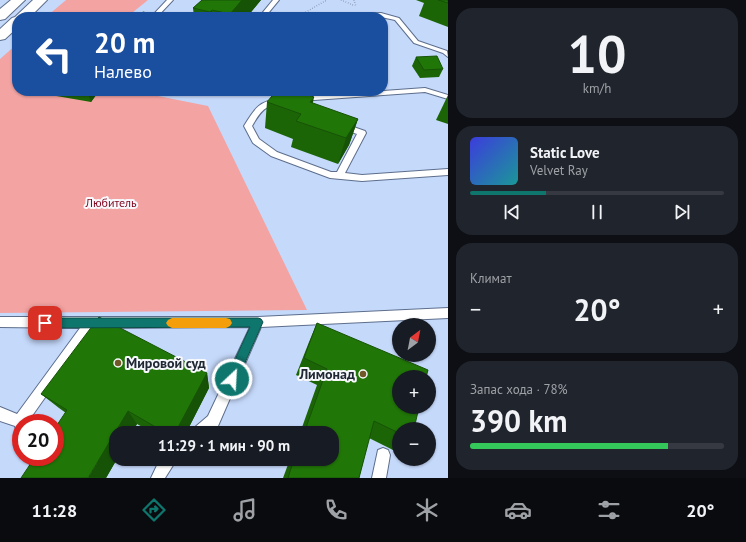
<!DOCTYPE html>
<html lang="ru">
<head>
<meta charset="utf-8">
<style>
  body { margin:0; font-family:"PT Sans",sans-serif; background:#20242c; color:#f1f3f6; height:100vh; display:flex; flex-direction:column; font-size:15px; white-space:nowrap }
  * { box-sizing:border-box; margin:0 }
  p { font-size:13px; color:#9ea1a6 }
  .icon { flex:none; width:22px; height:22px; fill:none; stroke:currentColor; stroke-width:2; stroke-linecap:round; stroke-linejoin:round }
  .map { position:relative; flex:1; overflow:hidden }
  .drawer { display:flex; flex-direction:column; gap:8px; padding:8px; background:#0d0f14; width:298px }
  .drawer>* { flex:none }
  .top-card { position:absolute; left:12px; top:12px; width:376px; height:84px; border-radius:16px; box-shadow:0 1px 3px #0004; background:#1a4fa0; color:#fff; overflow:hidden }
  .needle { width:26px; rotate:32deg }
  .tools { position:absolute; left:392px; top:318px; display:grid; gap:8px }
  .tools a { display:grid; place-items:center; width:44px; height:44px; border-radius:50%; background:#171b24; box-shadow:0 1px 3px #0004; font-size:20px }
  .speed { position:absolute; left:12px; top:414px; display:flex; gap:8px; font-size:20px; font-weight:700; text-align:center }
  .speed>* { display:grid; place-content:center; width:52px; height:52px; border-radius:50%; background:#171b24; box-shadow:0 1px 3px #0004; line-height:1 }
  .speed .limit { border:6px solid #d22; background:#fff; color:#111 }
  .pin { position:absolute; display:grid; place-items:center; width:34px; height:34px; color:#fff; margin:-17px; border-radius:8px; box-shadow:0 2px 6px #0006 }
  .me { position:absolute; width:44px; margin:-22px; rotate:25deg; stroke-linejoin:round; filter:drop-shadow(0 0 3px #0008) }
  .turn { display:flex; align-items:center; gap:14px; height:84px; padding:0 16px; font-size:18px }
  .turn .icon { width:52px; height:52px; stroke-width:2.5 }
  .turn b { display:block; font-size:28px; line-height:34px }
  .big { font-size:30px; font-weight:800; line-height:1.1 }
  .drawer .card { flex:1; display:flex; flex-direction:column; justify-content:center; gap:6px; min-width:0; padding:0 14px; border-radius:16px; background:#20242c }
  .drawer .dial { align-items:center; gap:0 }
  .dial b { font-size:52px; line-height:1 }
  .song { display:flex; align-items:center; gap:12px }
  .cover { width:48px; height:48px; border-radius:6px; background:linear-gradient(135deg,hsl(240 70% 55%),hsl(180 70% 35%)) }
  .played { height:4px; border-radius:2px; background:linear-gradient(90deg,#0f766e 30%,#363941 30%) }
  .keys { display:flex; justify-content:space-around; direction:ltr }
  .heat { display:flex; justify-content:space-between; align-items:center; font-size:22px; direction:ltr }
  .charge { height:6px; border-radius:3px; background:linear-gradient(90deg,#34c759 78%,#363941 0) }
  .trip { position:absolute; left:109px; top:426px; width:230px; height:40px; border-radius:16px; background:#171b24; box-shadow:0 1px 3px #0004; font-weight:800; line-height:40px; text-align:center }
  .tab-bar { display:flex; height:64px; justify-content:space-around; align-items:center; background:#090b0e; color:#9ea1a6 }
  .tab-bar .icon { width:28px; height:28px }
  .tab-bar .current { color:#0f766e }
  .tab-bar b { font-size:18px; color:#f1f3f6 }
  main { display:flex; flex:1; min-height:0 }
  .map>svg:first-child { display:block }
</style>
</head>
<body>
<main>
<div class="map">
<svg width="448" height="478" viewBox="0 0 448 478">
  <rect width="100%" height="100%" fill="#c5d9fb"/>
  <path fill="#f3a3a2" d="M66,0h82l-21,17h-81z
    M17,44v47h116l75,15 99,204 -307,3v-254z"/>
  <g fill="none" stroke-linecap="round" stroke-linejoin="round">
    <defs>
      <path id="lane" d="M167,0h6l-16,17h-6z
        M273,0h6l-14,17h-6z
        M381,13l18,5 19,23 29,10 1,6 -5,-4 -29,-10 -19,-23 -14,-3h-62l3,-2z
        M425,88l23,7v4l-23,-7 -125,9 -4,-2 4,-2z
        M281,98h3v4c-19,4 -22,7 -32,24l7,13 18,13 54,20h6l20,-38 -18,-6v-4l3,-1 23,8 1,2 -21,40 17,2 86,-6v6l-86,6 -32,-3 -59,-22 -18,-13 -9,-17c11,-18 15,-25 37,-28z
        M448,308v10l-187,9 -43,99 -9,7h-17l2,-5 14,-12 42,-89 -156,1 -67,95h-6v9l-5,-2 -1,-4 -15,-5v-14l17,7 63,-86 -80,-1v-10h258z
        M383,448l5,2 2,5 -4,23h-14l6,-28z
        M27,457h14l5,14 -3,7h-15l4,-8z
        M160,459h17l-12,19h-14z"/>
      <path id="primary" d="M11,0h14l-20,19 -5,1v-11z
        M33,0h14l-17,17h-13v11l-12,11 -5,1v-11l12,-11 3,-1z"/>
    </defs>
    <use href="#lane" stroke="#5d6e8c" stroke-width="2"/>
    <use href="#primary" stroke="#5d6e8c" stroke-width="2"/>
    <path stroke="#707d94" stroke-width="1.5" stroke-dasharray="0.5 2" stroke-linecap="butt" d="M341,0l12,5
      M354,0l2,7
      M297,17l30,-17"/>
    <use href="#lane" fill="#fff" fill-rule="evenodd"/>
    <use href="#primary" fill="#fff" fill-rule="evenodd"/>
  </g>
  <path fill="#1c6507" d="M202,0h59l-14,17h-53l-1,-9z
    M416,0h32v27l-29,-11 5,-13z
    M416,57l27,12 -4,8 -19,1 -8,-12z
    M38,91h61l-8,11 -52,-9z
    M448,95v29l-12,-4z
    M267,102l46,2 45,15 -9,26 -11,19 -47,-17 2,-8 -28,-11z
    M317,323l82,106v18l-6,3 -24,-12 -10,40h-76l7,-19h42v-26h-32l17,-48 -21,-10 13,-33z
    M207,373l2,15 -23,45h-33l-16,-9 -21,35h1l-11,19 -40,-65 -7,-5 -18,-14z"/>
  <path fill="#175306" d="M242,0h19l-14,17h-17v-3z
    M212,10v7h-2v-5z
    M89,91h10l-8,11 -3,-9z
    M314,97l-5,26 1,-21z
    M358,119l-9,26 -11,19 8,-26z
    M207,373l2,15 -23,45h-11z
    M128,411l9,13 -5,9h-16v26h1l-11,19h-18z"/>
  <path fill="#217608" stroke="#175306" d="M202,0h40l-12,14 -18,-4 -2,2 -17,-4z
    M438,0h10v3z
    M143,12l21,5h-27z
    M437,56l6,13 -19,1 -8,-13z
    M77,91h12l-1,2z
    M276,91h21l17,6 -4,5 48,17 -12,19 -50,-17 5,-7 -34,-12z
    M99,317l108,56 -32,60h-9l-38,-22 -40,67h-67l14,-21h20v-29l12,-18 -26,-16z
    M317,323l111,47 -2,7h-27v30h20l-5,22h-15v4l-25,-12 -15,57h-71l6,-19h38v-26h-28l23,-64 -23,-11z"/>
  <path fill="#0f766e" stroke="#0a4d48" d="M45,318h213l3,1 2,3 -27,61 -4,1 -4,-1 -2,-4 24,-52 -205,1 -3,-2 -2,-3 2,-4z"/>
  <path fill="#f59e0b" d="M172,318h54l4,1 2,4 -2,3 -4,2h-54l-4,-2 -2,-3 2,-3z"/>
  <g fill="#715829" stroke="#f7f9fc" stroke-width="1.5">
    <circle cx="118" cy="363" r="4"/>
    <circle cx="363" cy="374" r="4"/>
  </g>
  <g text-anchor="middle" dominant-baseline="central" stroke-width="4" stroke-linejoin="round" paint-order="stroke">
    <g font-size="12" fill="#80061e" stroke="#f7f9fc">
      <text x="111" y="202">Любитель</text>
    </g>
    <g font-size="14" font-weight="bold" fill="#202834" stroke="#f7f9fc" text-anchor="start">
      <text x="126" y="363">Мировой суд</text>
      <text x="355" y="374" text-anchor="end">Лимонад</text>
    </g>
  </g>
</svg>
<div class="tools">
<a><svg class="needle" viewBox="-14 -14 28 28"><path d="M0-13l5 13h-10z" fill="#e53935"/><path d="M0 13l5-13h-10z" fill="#9ea1a6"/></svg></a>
<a>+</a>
<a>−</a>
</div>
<div class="speed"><div class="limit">20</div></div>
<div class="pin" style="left:45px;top:323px;background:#d93025"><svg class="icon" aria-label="arrive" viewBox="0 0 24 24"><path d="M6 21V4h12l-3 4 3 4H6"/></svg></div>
<svg class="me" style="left:232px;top:379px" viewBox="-20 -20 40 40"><circle r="17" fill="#0f766e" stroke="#fff" stroke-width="3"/><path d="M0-11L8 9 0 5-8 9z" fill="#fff"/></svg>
<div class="trip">11:29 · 1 мин · 90 m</div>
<div class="top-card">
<div class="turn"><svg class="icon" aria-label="left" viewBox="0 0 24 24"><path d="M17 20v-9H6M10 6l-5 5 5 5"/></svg><div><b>20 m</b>Налево</div></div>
</div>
</div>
<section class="drawer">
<div class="card dial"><b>10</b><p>km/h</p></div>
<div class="card">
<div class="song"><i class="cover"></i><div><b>Static Love</b><p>Velvet Ray</p></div></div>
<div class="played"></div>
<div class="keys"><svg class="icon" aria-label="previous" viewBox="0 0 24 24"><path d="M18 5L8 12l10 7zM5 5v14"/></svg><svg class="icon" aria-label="pause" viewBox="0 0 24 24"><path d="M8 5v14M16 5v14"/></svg><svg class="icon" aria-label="next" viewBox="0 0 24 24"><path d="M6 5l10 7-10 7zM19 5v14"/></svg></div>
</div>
<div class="card"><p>Климат</p>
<div class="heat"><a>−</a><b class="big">20°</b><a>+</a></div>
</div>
<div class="card"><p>Запас хода · 78%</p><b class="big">390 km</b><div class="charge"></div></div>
</section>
</main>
<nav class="tab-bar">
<b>11:28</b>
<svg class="icon current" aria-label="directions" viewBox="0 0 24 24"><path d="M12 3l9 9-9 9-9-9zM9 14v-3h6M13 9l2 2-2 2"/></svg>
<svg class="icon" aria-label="music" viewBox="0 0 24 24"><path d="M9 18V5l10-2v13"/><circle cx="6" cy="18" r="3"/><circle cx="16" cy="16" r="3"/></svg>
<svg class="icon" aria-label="phone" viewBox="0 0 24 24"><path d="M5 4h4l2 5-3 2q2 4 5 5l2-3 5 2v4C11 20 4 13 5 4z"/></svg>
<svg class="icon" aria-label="climate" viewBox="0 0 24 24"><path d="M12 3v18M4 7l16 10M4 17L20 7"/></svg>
<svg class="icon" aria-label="car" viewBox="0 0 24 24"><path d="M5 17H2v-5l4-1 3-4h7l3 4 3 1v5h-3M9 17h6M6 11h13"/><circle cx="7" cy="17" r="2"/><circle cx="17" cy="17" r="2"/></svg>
<svg class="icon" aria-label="filters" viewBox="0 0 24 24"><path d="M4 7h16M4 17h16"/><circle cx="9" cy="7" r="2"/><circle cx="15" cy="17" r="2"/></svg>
<b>20°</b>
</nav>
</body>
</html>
